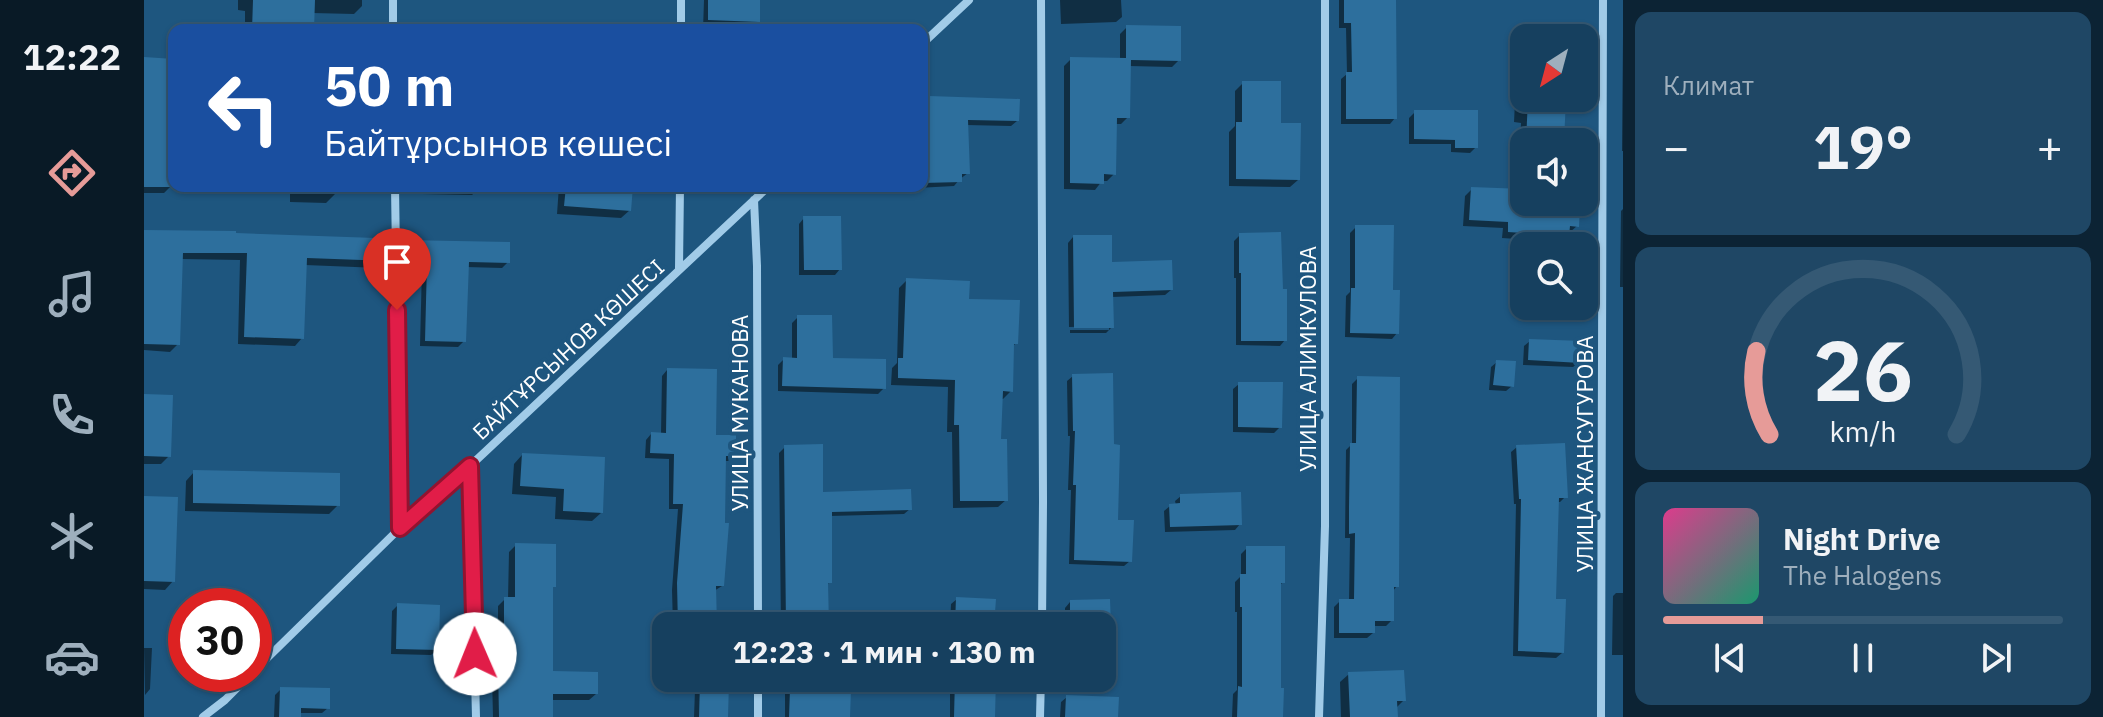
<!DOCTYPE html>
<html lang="ru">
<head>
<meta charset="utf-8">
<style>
  body { margin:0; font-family:"IBM Plex Sans",sans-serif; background:#1f4765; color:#f1f3f6; height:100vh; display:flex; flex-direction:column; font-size:30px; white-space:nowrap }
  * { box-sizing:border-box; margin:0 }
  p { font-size:26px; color:#9eafbd }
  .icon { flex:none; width:44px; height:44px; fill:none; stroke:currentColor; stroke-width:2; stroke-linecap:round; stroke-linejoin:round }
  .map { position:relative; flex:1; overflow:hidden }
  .sheet { display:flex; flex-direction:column; gap:12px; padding:12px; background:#0c2334; width:480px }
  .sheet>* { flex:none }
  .guide { position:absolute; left:24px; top:24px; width:760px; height:168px; border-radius:16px; box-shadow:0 2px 6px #0004,0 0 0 2px #355974; background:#1a4fa0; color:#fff; overflow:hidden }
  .needle { width:52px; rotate:216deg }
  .tools { position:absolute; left:1366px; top:24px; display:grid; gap:16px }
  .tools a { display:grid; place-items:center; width:88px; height:88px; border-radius:16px; background:#16405f; box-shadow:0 2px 6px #0004,0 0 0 2px #355974; font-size:40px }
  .speed { position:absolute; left:24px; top:588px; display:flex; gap:16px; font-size:40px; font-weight:700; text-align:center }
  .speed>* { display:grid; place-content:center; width:104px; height:104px; border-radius:50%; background:#16405f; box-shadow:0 2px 6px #0004,0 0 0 2px #355974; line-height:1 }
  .speed .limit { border:12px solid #d22; background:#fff; color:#111 }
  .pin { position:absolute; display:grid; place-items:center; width:68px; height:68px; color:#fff; margin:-82px -34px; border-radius:50% 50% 50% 0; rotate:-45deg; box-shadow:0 0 8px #0007 }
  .pin .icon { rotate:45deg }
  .me { position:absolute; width:88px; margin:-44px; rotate:359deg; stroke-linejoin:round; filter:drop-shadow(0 0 6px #0008) }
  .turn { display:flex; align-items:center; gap:28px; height:168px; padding:0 24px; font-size:36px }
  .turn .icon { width:104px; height:104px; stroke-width:2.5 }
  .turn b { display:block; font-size:56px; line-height:68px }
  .big { font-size:60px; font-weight:700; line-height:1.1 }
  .sheet .tile { flex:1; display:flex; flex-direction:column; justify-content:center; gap:12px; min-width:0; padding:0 28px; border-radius:16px; background:#1f4765 }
  .sheet .dial { align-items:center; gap:0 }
  .dial svg { height:208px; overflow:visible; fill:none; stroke:#355974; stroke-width:7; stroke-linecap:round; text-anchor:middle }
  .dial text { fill:#f1f3f6; stroke:none }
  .song { display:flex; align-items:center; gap:24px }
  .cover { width:96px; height:96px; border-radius:12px; background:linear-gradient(135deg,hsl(330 70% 55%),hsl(160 70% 35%)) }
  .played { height:8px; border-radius:4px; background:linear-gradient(90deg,#e69b98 25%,#355974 25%) }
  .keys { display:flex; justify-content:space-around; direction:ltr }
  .heat { display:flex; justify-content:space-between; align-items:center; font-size:44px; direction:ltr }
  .trip { position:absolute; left:508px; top:612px; width:464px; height:80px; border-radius:16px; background:#16405f; box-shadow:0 2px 6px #0004,0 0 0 2px #355974; font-weight:700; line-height:80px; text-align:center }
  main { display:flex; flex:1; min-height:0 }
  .tab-bar { display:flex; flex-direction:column; width:144px; justify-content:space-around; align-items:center; background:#091a26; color:#9eafbd }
  .tab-bar .icon { width:56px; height:56px }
  .tab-bar .selected { color:#e69b98 }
  .tab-bar b { font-size:36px; color:#f1f3f6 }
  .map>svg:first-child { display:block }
</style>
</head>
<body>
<main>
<nav class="tab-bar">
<b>12:22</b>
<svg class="icon selected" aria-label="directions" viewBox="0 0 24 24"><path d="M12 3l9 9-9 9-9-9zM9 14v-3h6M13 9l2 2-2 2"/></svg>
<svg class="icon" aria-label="music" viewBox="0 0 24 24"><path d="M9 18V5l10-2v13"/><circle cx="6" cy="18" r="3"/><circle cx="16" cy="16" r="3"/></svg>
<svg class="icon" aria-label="phone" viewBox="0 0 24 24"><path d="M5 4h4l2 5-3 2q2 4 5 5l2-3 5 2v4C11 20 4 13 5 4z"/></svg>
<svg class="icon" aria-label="climate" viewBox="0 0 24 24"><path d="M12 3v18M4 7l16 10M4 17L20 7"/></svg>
<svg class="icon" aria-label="car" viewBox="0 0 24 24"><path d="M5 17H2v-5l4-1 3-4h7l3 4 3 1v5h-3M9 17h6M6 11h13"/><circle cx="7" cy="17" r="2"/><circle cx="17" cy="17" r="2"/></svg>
</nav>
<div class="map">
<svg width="1479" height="717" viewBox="0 0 1479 717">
  <rect width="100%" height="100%" fill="#1e567f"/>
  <path fill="#0007" d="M94,0h124v6l-8,8 -42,-1v17h-67v-19l-7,-1z
    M560,0h54v21l-7,5v4h-48z
    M916,0h61l1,17 -6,5 -55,2z
    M1195,0h55l1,118 -5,6h-49v-45l6,-5 -1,-46h-7z
    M983,27l52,33 -7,7 -43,-1 -1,51 -7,7h-7v50l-7,7h-5l-7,9 -31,-1v-123l7,-7 49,1v-26z
    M1479,36v115h-1z
    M0,59l30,2v55h-3v70l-7,7h-20z
    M1378,77h2v21h40l-2,44h-38v60h36v3l17,21 -7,6h-3l-1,14h-42v31l-9,-1 2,-37 -15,-1 1,-10 -40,-2 2,-30 7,-7 46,2 3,-68 -7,-1 2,-39z
    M1099,83l55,97 -8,7 -61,-1v-54l6,-6v-35z
    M785,98l88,23 -6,5 -45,-1 2,48 -8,6 -6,7 -37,2v-2h5l2,-82z
    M1271,112l61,35 -6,6 -19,-1v-8h-42v-26z
    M146,186h45v8l-9,9 -36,-1z
    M278,186h56v3l-6,6 -50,-1z
    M415,186h72l-1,24 -9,8 -64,-4z
    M542,186h23l-5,4 -18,-1z
    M1479,209v78h-3l1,-76z
    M660,218l36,51 -5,6h-36v-51z
    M1212,227l35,64 6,42 -5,6 -47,-2 1,-41 4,-4v-59z
    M0,232l243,28 -7,8 -75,-3 -3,73 -7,8 -57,-2 2,-84 -59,-1 -3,85 -8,8 -26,-2z
    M1096,235l45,105 -5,6 -44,-1v-67h-2v-37z
    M929,237l37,27 61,26 -6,5 -53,2v30l-3,3v-4l-40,1 -1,-84z
    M260,242l104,20 -6,6 -36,-1 -2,74 -6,6 -38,-1 2,-79 -24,-1v-18z
    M763,280l60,21 49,42 -4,4 -1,44 -8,8h-3l-1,42 7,59 -8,7 -45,1 -1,-76h-5l1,-45 -57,-2 1,-17 5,-5 2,-75z
    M654,317l33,43 53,28 -6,6 -100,-3v-26l6,-6h8v-36z
    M926,330h39l-3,3h-36z
    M1386,341l49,21 -6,5 -50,-2 1,-19z
    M1353,362l15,24 -6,5 -17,-1 2,-23z
    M523,370l47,66 20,19 -6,6h-5l-1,125 -8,5 1,35h-42l-1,-36 6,-81h-9v-50l-24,-1 1,-18 5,-6h10l1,-58z
    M929,376l43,146 14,39 -6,5 -55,-2 2,-74h-3l2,-54h-2l-1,-55z
    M1214,378l39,208 -5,6v28l-6,6h-13v7l-6,5h-33v-31l6,-6h9l1,-63h-5l1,-88 6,-6v-60z
    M1095,384l41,43 -6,6 -41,-1v-43z
    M0,396l25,60 -8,8h-17z
    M641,447l37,47 88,15 -6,5 -74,2v66l-4,3 1,41h-46l-2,-173z
    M1373,447l48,50 -5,5h-4l-2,99 8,52 -6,5 -43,-2 3,-152h-2l-3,-52z
    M378,455l79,58 -9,8 -37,-2 1,-22 -44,-3 2,-30z
    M50,472l144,33 -9,9 -144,-3 1,-30z
    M1037,496l59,28 -5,6 -70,2 -1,-21 6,-5 6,-1 -1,-4z
    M0,498l29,83 -8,9 -21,-1z
    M372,545l35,44v84l45,21 -7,6h-38v17h-58l-1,-41 6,-6v-64l7,-7h3l1,-47z
    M1103,548l36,34 -4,4 2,131h-49l1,-23 4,-4v-78h-2v-30l6,-6v-22z
    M1472,593h7v62h-11l1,-59z
    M813,599l35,27h-42l1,-22z
    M926,602h38l1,36 -5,6h-2v-18h-37v-18z
    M254,605l39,45 -6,5 -40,-1 1,-43z
    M0,648h8l-2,41 -5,6z
    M1205,674l55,26 -8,8v9h-55l-1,-35z
    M641,678h44v14l19,25h-63z
    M790,678h79v7l-6,6h-13l-1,26h-43v-27h-16z
    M556,684l26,33h-32l1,-27z
    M137,689l47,19 -6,5h-23v4h-25l1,-22z
    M923,697l49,20h-56l1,-15z"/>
  <path fill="#2d6f9d" d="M109,0h62l-1,30h-62z
    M564,0h52v22l-52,-2z
    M1200,0h52l1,119h-51v-47h6l-1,-49h-7z
    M982,25l55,1v35l-50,-1 -1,58h-13l-1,57 -12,-1v10l-34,-1v-126l56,1z
    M0,57l30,2 -1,128h-29z
    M1098,81h39v42h20l-1,57 -64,-1v-57h6z
    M785,96l91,3 -1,22 -51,-1 2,54h-8v8l-40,1v-52h5z
    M1384,98h38l-2,44h-38z
    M1270,110h64v38h-23v-8l-41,-1z
    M422,186h67l-2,25 -67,-5z
    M1327,187l53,2v13l56,3 -1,22 -9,-1 -2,20h-46l1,-13 -15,-1v-10l-39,-2z
    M659,216h38l1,54h-38z
    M1211,225h39l-1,65h7l-1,44 -49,-1 1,-45h4z
    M0,230l92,1v2l140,5v2h13v21l-82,-3 -3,81 -60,-2 3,-84h-64l-3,92 -36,-1z
    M1137,232l2,57h4v52h-46v-68h-2v-40z
    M929,235h39v27l60,-2 1,30 -60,2 1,36h-40z
    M259,240l107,2v21l-41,-1 -3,80 -41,-1 2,-79 -24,-1z
    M762,278l64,3 -1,18 51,1 -2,44h-4l-1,48 -10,-1 -2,48h6l1,62h-48l-1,-76h-5l1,-45 -57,-2v-20h5z
    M653,315h35l1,43 53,1v30l-104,-3 1,-29 14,1z
    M1385,339l53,2 -1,22 -53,-3z
    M1352,360l20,1 -2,26 -21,-2z
    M523,368l50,1 -1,66h20v21h-10l-1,67h4l-5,63h-8l1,40h-39l-1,-43 6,-79h-10l1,-50 -24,-1 1,-21 15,1z
    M969,373l1,71 6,1 -2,75h16l-2,42 -58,-2 2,-75h-3l2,-54h-2l-1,-57z
    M1213,376l43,1 -1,210h-5v34h-19v12h-36v-34h15l1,-66 -6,1v-28l1,-63h6z
    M1094,382h45l-1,46 -44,-1z
    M0,394l29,1 -2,62 -27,-1z
    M1421,443l3,55h-9l-3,101h10l-2,54 -46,-2 3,-152h-2l-3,-54z
    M679,444v48l88,-3 1,21 -80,2v71h-4l1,43h-43l-2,-181z
    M378,453l83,4 -2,56 -40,-2 1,-22 -44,-3z
    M49,470l147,3v33l-147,-3z
    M1097,492l1,33 -72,2 -1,-23 11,-1v-9z
    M0,496l34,1 -3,85 -31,-1z
    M371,543l41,1v43h-3v84l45,1v22h-45v23h-54l-1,-50h6v-70h11z
    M1102,546h39v37h-4v105h3l-1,29h-46l1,-31 4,1v-80h-2v-33h6z
    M812,597l40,2 -2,27h-39z
    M966,599l1,27h-41v-26z
    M253,603l43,2 -1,45 -43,-1z
    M1260,670l2,31h-9l1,16h-48l-2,-45z
    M811,678h41l-1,39h-41z
    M556,682h29l-1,35h-29z
    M136,687l50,1v21l-29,-1v9h-22z
    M646,689l61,1 -1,27h-61z
    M922,695l53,2 -1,20h-53z"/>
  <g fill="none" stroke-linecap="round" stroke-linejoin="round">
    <path stroke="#a1cbe8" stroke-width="8" d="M249,0v30
      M897,0l2,502 -1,124
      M537,30v-30
      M778,44l47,-44
      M251,186l5,342
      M610,200l3,66 1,360
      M535,268l1,-82
      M326,466l6,251
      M110,671l146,-143 70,-62 299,-280
      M614,678v39
      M59,717l22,-17 26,-26
      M896,717l1,-39
      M1175,717l6,-191v-526
      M1457,717l2,-717"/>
  </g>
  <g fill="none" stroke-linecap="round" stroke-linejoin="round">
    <defs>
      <path id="route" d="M253,310l3,218 70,-62 5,188"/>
    </defs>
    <use href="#route" stroke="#92132f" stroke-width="20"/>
    <use href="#route" stroke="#e11d48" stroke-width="14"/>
  </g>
  <g text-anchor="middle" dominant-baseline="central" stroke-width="8" stroke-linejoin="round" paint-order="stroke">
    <g font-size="22" fill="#fff" stroke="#1e567f">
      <text transform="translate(424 349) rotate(-43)">БАЙТҰРСЫНОВ КӨШЕСІ</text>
      <text transform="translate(1163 359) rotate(-90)">УЛИЦА АЛИМКУЛОВА</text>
      <text transform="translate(595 413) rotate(-90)">УЛИЦА МУКАНОВА</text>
      <text transform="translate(1440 454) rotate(-90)">УЛИЦА ЖАНСУГУРОВА</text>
    </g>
  </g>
</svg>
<div class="tools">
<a><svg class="needle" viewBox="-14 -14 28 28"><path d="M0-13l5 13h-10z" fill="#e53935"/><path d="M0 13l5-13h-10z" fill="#9eafbd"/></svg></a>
<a><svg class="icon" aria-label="sound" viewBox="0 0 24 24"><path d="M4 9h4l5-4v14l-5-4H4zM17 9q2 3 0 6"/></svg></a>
<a><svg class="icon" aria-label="search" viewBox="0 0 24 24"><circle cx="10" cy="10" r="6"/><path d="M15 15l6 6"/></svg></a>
</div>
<div class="speed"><div class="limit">30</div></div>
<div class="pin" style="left:253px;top:310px;background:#d93025"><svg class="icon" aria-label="arrive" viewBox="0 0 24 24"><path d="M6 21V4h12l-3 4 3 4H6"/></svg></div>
<svg class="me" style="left:331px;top:654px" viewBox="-20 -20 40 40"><circle r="19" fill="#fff"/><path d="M0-13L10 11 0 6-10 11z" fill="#e11d48"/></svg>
<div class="trip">12:23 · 1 мин · 130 m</div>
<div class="guide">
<div class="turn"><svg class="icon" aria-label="left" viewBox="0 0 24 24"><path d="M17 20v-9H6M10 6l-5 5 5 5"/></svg><div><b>50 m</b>Байтұрсынов көшесі</div></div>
</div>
</div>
<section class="sheet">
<div class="tile"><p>Климат</p>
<div class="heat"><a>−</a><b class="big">19°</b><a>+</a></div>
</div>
<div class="tile dial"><svg viewBox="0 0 100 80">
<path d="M14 69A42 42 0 1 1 86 69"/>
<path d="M14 69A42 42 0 0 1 9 37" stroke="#e69b98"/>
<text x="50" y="56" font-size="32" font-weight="700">26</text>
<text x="50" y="72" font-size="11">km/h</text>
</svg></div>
<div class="tile">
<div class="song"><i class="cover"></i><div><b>Night Drive</b><p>The Halogens</p></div></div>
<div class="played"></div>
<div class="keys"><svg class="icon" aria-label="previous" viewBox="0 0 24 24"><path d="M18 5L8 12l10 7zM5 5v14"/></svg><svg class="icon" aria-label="pause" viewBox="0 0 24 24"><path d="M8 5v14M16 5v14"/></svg><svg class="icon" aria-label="next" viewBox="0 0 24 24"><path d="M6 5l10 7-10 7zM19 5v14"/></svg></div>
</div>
</section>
</main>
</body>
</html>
